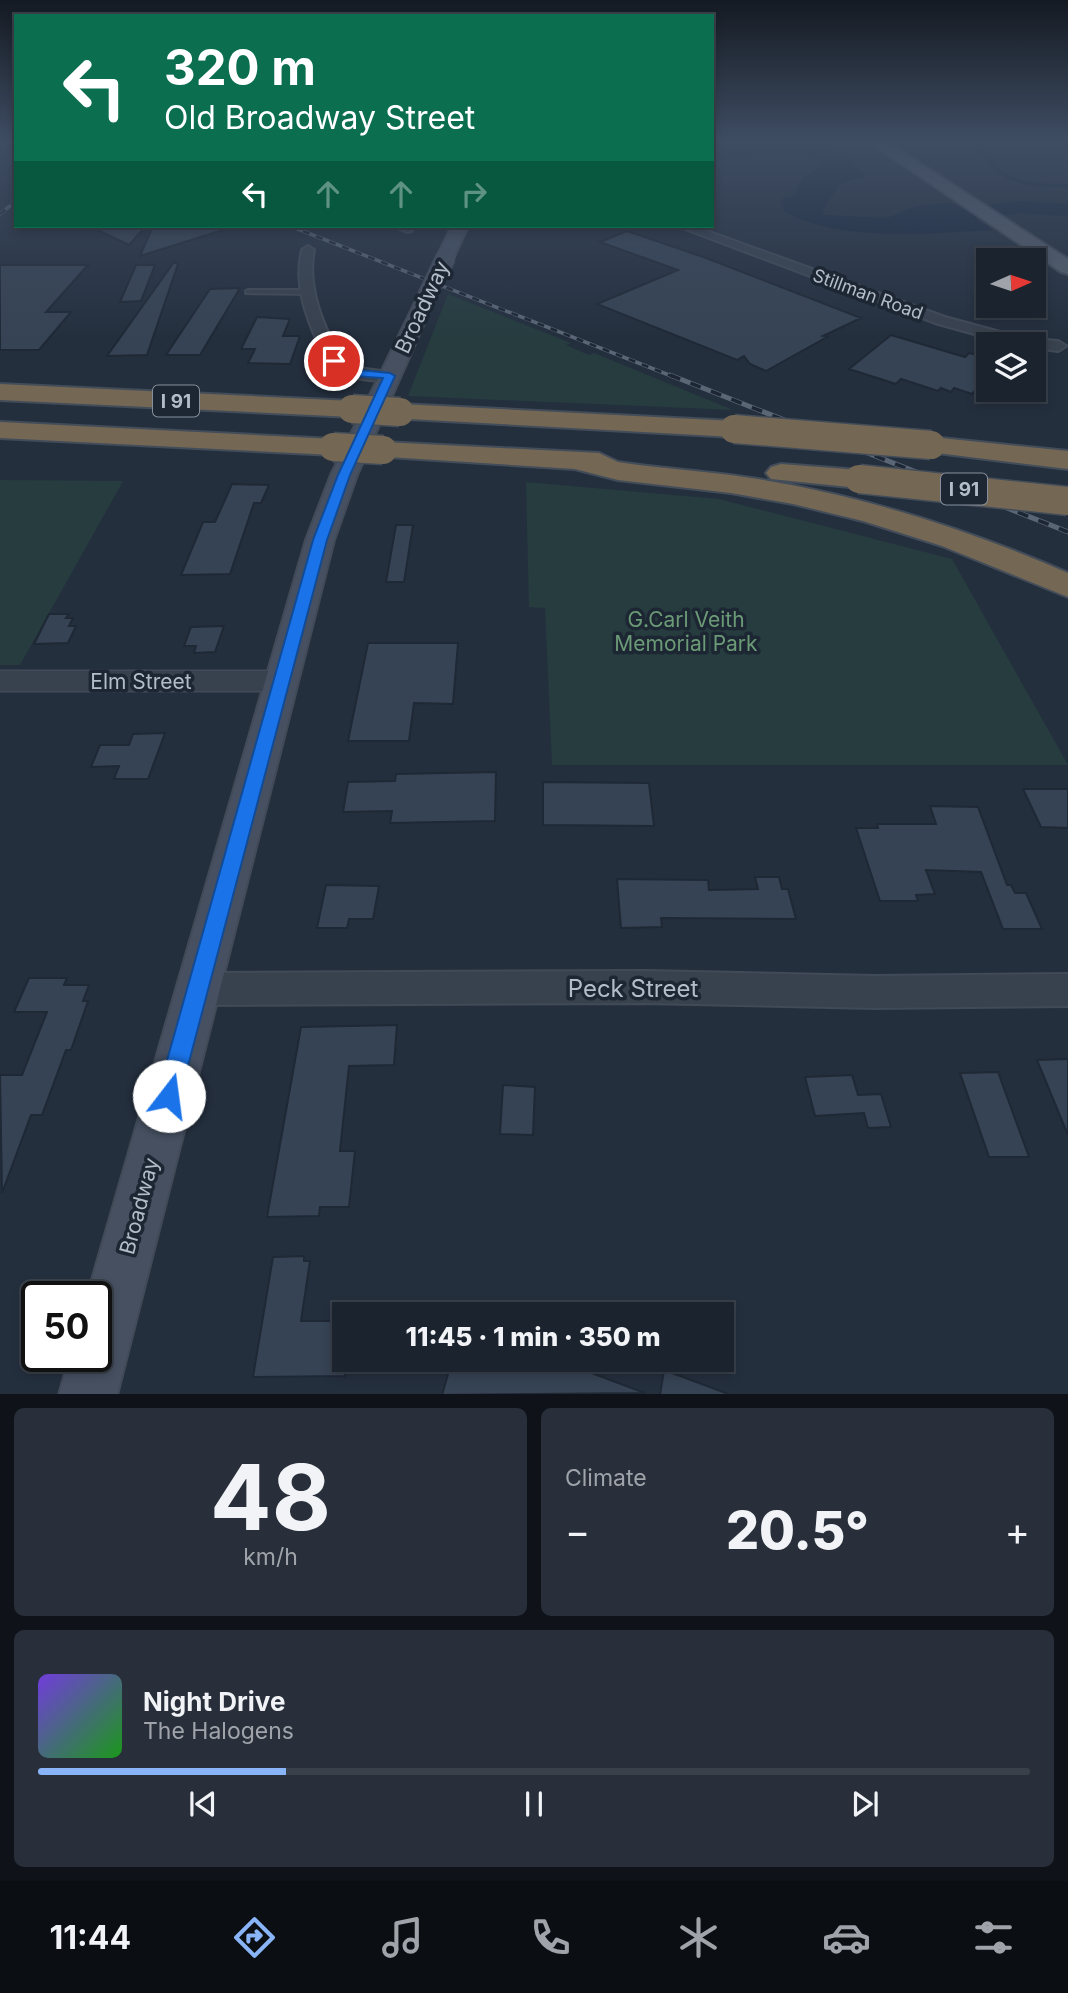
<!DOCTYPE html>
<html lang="en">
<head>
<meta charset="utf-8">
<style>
  body { margin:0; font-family:Inter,sans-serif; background:#282f3a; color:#f1f3f6; height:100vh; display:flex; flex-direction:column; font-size:26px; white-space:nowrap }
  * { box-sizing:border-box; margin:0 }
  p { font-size:23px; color:#a0a4aa }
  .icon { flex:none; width:38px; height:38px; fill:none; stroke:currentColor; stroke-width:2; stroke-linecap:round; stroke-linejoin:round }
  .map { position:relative; height:1394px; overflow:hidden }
  .side { display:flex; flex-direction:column; gap:14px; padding:14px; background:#0f1319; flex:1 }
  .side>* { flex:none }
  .banner { position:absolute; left:14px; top:14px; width:700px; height:214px; border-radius:0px; box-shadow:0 4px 10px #0003,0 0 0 2px #39404a; background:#0b6e4f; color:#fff; overflow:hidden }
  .needle { width:46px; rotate:87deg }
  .controls { position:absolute; left:976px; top:248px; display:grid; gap:14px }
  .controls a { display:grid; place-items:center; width:70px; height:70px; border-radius:0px; background:#1b232e; box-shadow:0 4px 10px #0003,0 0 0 2px #39404a; font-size:35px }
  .speed { position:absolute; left:21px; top:1281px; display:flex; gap:14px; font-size:35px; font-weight:700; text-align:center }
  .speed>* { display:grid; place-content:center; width:91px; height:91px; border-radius:50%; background:#1b232e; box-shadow:0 4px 10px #0003,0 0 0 2px #39404a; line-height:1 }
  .speed .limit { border:4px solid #111; border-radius:10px; background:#fff; color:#111 }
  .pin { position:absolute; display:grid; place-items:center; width:60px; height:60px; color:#fff; margin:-30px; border:4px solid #fff; border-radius:50%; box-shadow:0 2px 7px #0007 }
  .me { position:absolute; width:77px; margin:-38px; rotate:15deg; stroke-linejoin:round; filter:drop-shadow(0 0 5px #0008) }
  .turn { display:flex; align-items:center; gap:24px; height:147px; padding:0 35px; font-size:32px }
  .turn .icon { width:91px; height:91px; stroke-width:2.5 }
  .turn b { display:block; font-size:49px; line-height:60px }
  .lanes { display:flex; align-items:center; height:66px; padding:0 35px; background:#0003; justify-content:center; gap:35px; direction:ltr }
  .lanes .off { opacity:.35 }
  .big { font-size:52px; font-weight:800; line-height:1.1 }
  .side .card { flex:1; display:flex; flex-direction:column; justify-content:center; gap:10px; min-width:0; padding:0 24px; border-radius:10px; background:#282f3a }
  .side .dial { align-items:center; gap:0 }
  .dial b { font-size:91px; line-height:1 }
  .song { display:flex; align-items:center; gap:21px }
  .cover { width:84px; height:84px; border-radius:10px; background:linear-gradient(135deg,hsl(260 70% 55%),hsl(120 70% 35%)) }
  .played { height:7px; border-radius:4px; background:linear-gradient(90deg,#8ab4f8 25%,#39404a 25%) }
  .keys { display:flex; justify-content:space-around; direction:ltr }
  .heat { display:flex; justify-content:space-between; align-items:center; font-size:38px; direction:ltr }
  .side .tiles { flex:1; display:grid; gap:14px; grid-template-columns:1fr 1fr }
  .card:last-child { grid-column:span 2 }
  .trip { position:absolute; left:332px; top:1302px; width:402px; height:70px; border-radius:0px; background:#1b232e; box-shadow:0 4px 10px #0003,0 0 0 2px #39404a; font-weight:800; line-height:70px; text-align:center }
  .menu { display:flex; height:112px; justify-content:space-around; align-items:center; background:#0b0e12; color:#a0a4aa }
  .menu .icon { width:49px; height:49px }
  .menu .selected { color:#8ab4f8 }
  .menu b { font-size:32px; color:#f1f3f6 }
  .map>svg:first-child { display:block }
</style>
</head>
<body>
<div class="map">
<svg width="1068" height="1395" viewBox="0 0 1068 1395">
  <rect width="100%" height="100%" fill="#242f3e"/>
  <path fill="#263c3f" d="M448,294l123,49 -5,2 23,10 5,-2 139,57 -325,-14z
    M0,480l123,1 -103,184h-20z
    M526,482l193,17 233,60 116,206h-516l-7,-157 -16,-1z"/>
  <path fill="#17263c" d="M812,142c23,6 40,15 54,34l-26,8 -18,27 4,4 61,3 29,-12 36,-3 41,27c-62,3 -154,13 -209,-19l-3,-12 13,-4 8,-17 15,-9 4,-7c-17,-19 -83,-3 -109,-1v-18z"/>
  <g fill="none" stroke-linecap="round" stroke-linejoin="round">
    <path stroke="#17263c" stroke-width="3.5" d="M981,142l-3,1c18,41 50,42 90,43"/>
    <path fill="#17263c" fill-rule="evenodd" d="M1019,201l49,3v12l-49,-3 -104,14 -10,-6 10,-6z"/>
  </g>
  <path fill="#364354" stroke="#1f2835" stroke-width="2" d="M89,226h57l-17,19z
    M153,226h69l1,4 -83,26z
    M627,231l79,27 155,60 -38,18 4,1 -61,34 -16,-7 -6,-8 -7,4 -140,-56 81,-34 -78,-28z
    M174,262l4,2 -31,91 -40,1z
    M0,265h88l-42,47h25l-32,38h-39z
    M136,265h19l-14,36 -21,1z
    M240,288l-40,67h-34l44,-66z
    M257,317l33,2 -7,17h17l-10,28 -42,-1 7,-14h-14z
    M891,335l74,22 4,-4 20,5v17l-17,19 -18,-6 -3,4 -10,-4 -3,3 -37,-12 -5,5 -47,-15z
    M232,484l37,1 -8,18h-7l-24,71 -49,1 22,-53h12z
    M396,525h17l-9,57h-18z
    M49,614h20l-3,4h7l-4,8h7l-8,17 -34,1z
    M224,626l-9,26 -21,1 2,-7h-12l7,-19z
    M368,643h90l-5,61 -39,-1 -5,38h-61z
    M165,733l-17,46h-34l5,-13 -28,1 9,-22h29l4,-11z
    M496,772l-1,49 -105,2 2,-12 -49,1 5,-30 47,-1 1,-7z
    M543,782l106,1 5,43 -111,-1z
    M1023,789h45v39l-27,-1z
    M930,806l48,1 29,78h4l4,8h11l16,36h-39l-22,-57 -55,-2 9,24 -19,1 2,6h-38l-24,-73h22l-1,-4h59z
    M755,877h24l3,12h6l8,30 -135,-1 1,9 -41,1 -4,-49 91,1 1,10 49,-1z
    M326,885l53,1 -6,33h-24l-2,9h-30z
    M29,978h38l-3,7h25l-6,16h5l-17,49h-5l-24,65h-11l-29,78 -2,-118h22l25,-63h-33z
    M397,1025l-3,40 -45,1 -9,85h15l-6,56h-29l-1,9 -52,1 34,-190z
    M1068,1059v76l-31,-75z
    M998,1072l31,85h-40l-29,-84z
    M852,1075l6,20 23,-1 10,33 -23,1 -4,-15 -49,3 -10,-39z
    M503,1085l32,2 -2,48 -33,-1z
    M304,1256v5h6l-9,60h44v55l-92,1 20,-120z
    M452,1360h105l88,33 -203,2z
    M664,1370l62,23 -1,2h-65z"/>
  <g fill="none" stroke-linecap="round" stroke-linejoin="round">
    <defs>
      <path id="service" d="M393,226h8l11,5 -5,1z
        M248,290h59l3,2 -3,2 -61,-1v-2z"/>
      <path id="minor" d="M677,226h16l252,91 77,21 36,3 8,5 -8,5 -24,-3v-3h-20l-79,-22z
        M308,246l6,4c-8,39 11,78 28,112l9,5 45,6 2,3 -2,3c-16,4 -51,0 -64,-10 -7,-5 -10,-16 -13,-24 -14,-30 -25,-62 -17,-95z
        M646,971l229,5 193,-2v32l-193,2 -229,-5 -448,2 -11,-5 -5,-11 5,-11 11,-5z"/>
      <path id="tertiary" d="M0,671h281l10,3 5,7 -5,7 -10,3h-281z"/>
      <path id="secondary" d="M452,226h16l-16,35h-12l-3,-4z
        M424,297l9,6 -76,172 -23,65 -217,855h-58l11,-39h26v-59h-9l219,-757 25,-65 84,-172z"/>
      <path id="primary" d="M869,142h18l181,117v15l-7,-2z"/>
      <path id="motorway" d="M0,384l352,17 9,2 4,6 -4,6 -9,2 -352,-17z
        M400,404l334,17 10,2 4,6 -4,6 -10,2 -343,-19 -4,-6 4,-6z
        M0,422l333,17 10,2 4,6 -4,6 -10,2 -333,-17z
        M931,437l137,14v18l-147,-18 -4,-6 4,-6z
        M383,442l216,11 19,9c45,7 89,9 133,16 109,17 216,51 317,95v24l-126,-51 -79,-25 -70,-17 -62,-11 -113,-13 -43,-11 -202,-13 -4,-6 4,-6z
        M781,464l78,6 10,3 5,6 -5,6 -10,3 -88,-9 -5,-6 5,-6z"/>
    </defs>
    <use href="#service" stroke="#414a57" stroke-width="4"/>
    <use href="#minor" stroke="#414a57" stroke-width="4"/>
    <use href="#tertiary" stroke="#414a57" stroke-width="3"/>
    <use href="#secondary" stroke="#414a57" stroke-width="4"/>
    <use href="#primary" stroke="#414a57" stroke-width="4"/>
    <use href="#motorway" stroke="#434c59" stroke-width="4"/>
    <use href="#service" fill="#38414e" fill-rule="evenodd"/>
    <use href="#minor" fill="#38414e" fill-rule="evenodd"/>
    <use href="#tertiary" fill="#38414e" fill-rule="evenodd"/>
    <use href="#secondary" fill="#465061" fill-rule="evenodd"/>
    <use href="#primary" fill="#56606e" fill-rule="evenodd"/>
    <use href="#motorway" fill="#746855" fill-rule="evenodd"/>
    <defs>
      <path id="rail-far1" d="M0,214l16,-13
        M290,226l384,151"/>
      <path id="rail" d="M670,375l398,157"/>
    </defs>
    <use href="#rail-far1" stroke="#5a6575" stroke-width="3.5"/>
    <use href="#rail" stroke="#5a6575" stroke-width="5"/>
    <use href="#rail-far1" stroke="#1d2633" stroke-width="2.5" stroke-dasharray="7" stroke-linecap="butt"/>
    <use href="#rail" stroke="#1d2633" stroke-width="3.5" stroke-dasharray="11" stroke-linecap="butt"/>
    <defs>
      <path id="secondary-bridge" d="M424,303l22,-46"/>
      <path id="motorway-bridge" d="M352,409l48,3
        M734,429l197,16
        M333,447l50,3
        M859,479l209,22"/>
    </defs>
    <use href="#secondary-bridge" stroke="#414a57" stroke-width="21" stroke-linecap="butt"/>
    <use href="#motorway-bridge" stroke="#434c59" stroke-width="31" stroke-linecap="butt"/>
    <use href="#secondary-bridge" stroke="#465061" stroke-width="19"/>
    <use href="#motorway-bridge" stroke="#746855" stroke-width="28"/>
  </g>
  <linearGradient id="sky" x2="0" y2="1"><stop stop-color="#141a22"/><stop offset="0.42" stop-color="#3f4d63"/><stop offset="1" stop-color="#3f4d63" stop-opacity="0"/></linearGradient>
  <rect width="1068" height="337" fill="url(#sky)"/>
  <path fill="#1a73e8" stroke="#114b97" stroke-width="2" d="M334,358l15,11 41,4 5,3 -45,99 -23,65 -147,556 -3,8 -8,3 -8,-3 -4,-8 156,-556 25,-65 45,-97c-19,-2 -42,1 -54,-17z"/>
  <g text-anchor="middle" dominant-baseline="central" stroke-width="7" stroke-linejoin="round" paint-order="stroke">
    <g font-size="18" fill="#b4bcc9" stroke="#1d2633">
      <text transform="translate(868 294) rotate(20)">Stillman Road</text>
    </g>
    <g fill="#1d2633" stroke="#878f9c" stroke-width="2">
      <rect x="153" y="385.5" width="46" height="31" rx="5"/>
      <rect x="941" y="473.5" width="46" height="31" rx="5"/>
    </g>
    <g font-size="19" font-weight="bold" fill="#b4bcc9">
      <text x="176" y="401">I 91</text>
      <text x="964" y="489">I 91</text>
    </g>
    <g font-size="21" fill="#b4bcc9" stroke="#1d2633">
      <text transform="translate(422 307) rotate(-65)">Broadway</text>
      <text x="141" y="681">Elm Street</text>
      <text transform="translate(139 1206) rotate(-75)">Broadway</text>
    </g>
    <g font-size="21" fill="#6b9a76" stroke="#1d2633">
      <text x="686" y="619">G.Carl Veith<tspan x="686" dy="24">Memorial Park</tspan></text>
    </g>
    <g font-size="24" fill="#b4bcc9" stroke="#1d2633">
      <text x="633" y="988">Peck Street</text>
    </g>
  </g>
</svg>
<div class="controls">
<a><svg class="needle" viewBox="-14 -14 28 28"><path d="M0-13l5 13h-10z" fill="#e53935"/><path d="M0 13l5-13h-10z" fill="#a0a4aa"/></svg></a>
<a><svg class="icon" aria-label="layers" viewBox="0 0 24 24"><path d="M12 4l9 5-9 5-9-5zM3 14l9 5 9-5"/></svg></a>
</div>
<div class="speed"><div class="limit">50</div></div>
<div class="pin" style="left:334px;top:361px;background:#d93025"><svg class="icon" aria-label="arrive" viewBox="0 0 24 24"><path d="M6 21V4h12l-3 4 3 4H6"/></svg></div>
<svg class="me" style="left:169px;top:1096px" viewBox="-20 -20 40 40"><circle r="19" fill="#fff"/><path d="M0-13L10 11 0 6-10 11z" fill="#1a73e8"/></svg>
<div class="trip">11:45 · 1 min · 350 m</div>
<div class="banner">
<div class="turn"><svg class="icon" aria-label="left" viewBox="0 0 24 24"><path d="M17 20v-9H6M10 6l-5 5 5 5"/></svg><div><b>320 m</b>Old Broadway Street</div></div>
<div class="lanes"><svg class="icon" aria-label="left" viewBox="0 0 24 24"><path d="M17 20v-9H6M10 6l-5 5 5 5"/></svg><svg class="icon off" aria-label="ahead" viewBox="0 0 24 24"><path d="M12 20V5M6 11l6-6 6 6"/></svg><svg class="icon off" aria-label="ahead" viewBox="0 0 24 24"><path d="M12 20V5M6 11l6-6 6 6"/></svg><svg class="icon off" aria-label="right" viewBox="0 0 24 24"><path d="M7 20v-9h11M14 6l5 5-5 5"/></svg></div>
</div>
</div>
<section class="side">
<div class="tiles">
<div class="card dial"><b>48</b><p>km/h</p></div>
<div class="card"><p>Climate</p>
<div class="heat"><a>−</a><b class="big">20.5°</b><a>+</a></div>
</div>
<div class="card">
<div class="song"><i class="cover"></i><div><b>Night Drive</b><p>The Halogens</p></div></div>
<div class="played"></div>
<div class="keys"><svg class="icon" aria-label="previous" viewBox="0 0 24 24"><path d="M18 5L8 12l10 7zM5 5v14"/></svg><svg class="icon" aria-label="pause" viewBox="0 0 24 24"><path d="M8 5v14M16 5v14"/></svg><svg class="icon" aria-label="next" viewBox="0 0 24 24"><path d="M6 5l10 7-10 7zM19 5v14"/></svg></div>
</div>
</div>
</section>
<nav class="menu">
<b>11:44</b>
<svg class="icon selected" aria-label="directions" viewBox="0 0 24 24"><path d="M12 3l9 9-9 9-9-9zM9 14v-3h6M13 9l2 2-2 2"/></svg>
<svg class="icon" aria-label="music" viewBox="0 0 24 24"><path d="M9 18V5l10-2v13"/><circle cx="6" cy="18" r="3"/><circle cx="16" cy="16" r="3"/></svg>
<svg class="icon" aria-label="phone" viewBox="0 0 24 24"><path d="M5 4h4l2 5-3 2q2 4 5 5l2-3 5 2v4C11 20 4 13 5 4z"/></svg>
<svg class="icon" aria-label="climate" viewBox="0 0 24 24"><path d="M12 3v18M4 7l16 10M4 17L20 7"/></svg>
<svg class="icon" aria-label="car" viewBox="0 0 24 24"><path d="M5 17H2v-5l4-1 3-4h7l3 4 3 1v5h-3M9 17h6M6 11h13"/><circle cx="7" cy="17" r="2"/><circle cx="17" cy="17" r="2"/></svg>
<svg class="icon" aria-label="filters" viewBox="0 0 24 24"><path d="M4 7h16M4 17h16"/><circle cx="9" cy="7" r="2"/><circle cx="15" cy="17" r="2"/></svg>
</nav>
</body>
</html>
